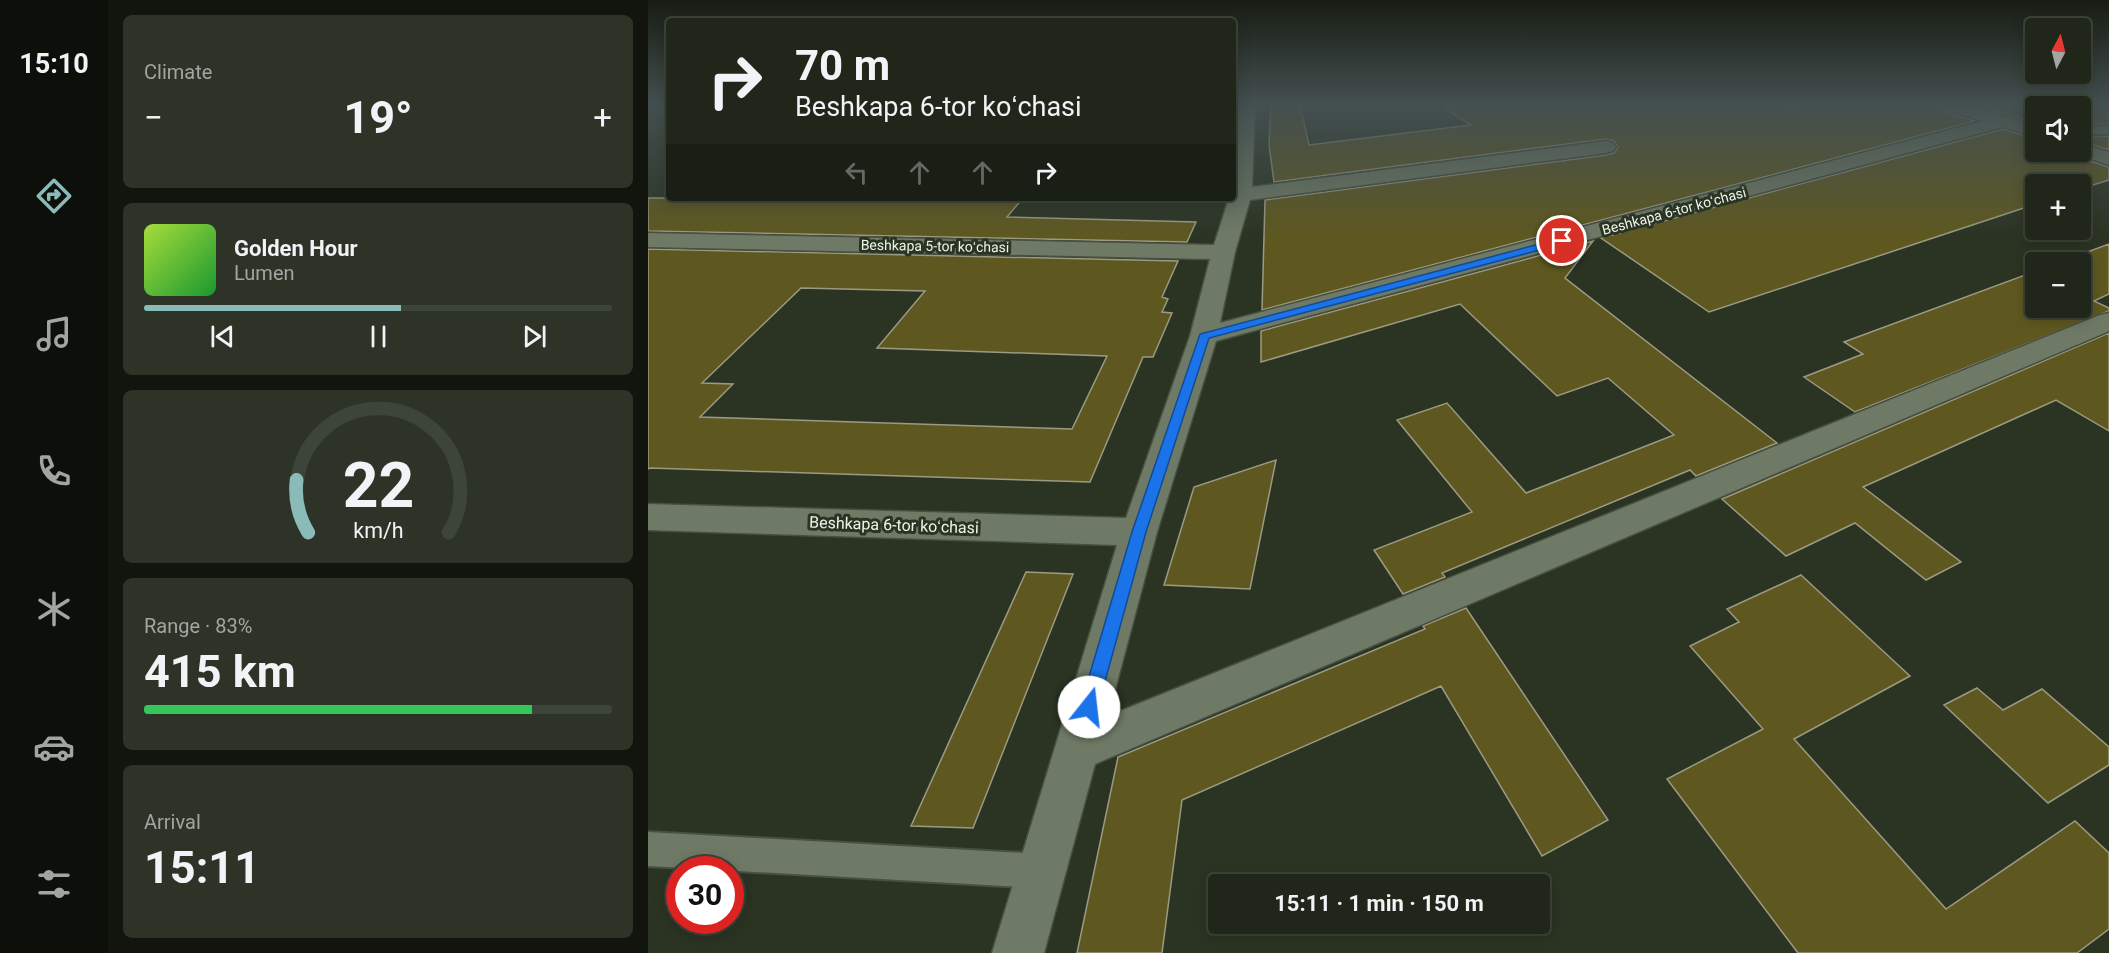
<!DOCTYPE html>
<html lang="en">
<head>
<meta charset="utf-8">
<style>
  body { margin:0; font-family:Roboto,sans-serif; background:#2d3327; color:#f1f3f6; height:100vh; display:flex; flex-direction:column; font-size:22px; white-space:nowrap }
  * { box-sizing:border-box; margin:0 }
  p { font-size:20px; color:#a2a5a2 }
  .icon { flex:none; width:33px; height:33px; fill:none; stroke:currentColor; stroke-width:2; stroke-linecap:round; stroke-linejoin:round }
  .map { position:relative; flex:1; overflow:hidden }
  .sheet { display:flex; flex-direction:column; gap:15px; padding:15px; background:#12150e; width:540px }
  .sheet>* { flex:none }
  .hud { position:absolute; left:18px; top:18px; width:570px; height:183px; border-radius:6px; box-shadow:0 3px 15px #0003,0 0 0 2px #3d4439; background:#20271a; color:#f1f3f6; overflow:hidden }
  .needle { width:39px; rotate:7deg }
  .buttons { position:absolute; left:1377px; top:18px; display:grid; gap:12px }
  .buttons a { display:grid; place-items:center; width:66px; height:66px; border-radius:6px; background:#20271a; box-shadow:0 3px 15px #0003,0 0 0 2px #3d4439; font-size:30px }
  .speed { position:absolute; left:18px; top:856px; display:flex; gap:12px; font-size:30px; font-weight:700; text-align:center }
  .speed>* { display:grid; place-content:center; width:78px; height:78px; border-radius:50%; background:#20271a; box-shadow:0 3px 15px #0003,0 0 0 2px #3d4439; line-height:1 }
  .speed .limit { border:9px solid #d22; background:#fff; color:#111 }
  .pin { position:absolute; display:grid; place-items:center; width:51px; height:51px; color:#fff; margin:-26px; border:3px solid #fff; border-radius:50%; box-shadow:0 2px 6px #0007 }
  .me { position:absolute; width:66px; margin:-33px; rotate:16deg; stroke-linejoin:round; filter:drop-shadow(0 0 4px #0008) }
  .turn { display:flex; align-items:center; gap:21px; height:126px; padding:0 30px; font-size:27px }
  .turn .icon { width:78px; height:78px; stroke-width:2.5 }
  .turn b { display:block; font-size:42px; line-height:51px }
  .lanes { display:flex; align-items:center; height:57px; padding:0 30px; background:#0003; justify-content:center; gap:30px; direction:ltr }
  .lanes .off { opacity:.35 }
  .big { font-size:45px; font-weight:700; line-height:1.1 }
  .sheet .widget { flex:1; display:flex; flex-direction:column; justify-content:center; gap:9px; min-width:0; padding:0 21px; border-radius:9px; background:#2d3327 }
  .sheet .dial { align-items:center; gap:0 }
  .dial svg { height:156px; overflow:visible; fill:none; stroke:#3d4439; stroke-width:7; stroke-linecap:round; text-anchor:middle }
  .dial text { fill:#f1f3f6; stroke:none }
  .song { display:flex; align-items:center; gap:18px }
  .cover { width:72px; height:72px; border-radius:9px; background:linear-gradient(135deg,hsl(80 70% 55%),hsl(130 70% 35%)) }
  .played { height:6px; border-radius:3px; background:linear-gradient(90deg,#8bbbb9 55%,#3d4439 55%) }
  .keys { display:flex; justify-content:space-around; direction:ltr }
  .heat { display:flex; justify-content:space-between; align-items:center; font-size:33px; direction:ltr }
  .charge { height:9px; border-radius:4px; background:linear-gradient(90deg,#34c759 83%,#3d4439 0) }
  .trip { position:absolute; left:560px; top:874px; width:342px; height:60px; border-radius:6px; background:#20271a; box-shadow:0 3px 15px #0003,0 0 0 2px #3d4439; font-weight:700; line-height:60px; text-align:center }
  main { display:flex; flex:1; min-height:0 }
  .menu { display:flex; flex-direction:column; width:108px; justify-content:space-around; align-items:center; background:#0d100a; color:#a2a5a2 }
  .menu .icon { width:42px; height:42px }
  .menu .on { color:#8bbbb9 }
  .menu b { font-size:27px; color:#f1f3f6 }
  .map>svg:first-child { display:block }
</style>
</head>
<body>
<main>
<nav class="menu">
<b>15:10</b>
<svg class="icon on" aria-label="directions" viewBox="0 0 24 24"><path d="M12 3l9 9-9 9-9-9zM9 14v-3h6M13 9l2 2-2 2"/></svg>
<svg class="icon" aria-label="music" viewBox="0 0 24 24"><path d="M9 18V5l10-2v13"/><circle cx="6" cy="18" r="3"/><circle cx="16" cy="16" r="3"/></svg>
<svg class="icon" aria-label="phone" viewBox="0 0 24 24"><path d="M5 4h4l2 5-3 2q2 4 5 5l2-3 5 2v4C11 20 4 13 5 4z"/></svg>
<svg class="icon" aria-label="climate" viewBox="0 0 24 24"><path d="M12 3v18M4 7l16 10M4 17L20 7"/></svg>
<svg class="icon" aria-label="car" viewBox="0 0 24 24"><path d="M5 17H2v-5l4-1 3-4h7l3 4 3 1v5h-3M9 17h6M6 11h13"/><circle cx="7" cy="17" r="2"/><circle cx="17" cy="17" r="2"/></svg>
<svg class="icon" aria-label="filters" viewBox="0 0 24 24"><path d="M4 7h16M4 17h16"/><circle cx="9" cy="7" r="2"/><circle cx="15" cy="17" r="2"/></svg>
</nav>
<section class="sheet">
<div class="widget"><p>Climate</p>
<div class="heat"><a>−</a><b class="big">19°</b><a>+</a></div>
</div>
<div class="widget">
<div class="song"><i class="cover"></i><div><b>Golden Hour</b><p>Lumen</p></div></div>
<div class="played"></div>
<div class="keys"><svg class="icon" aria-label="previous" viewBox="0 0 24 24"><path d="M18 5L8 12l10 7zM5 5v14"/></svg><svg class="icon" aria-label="pause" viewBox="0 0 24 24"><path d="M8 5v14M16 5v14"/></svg><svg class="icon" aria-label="next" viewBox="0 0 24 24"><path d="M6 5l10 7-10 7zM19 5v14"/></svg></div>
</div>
<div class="widget dial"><svg viewBox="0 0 100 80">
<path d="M14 69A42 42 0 1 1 86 69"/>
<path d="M14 69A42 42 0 0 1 8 42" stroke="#8bbbb9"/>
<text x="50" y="56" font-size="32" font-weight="700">22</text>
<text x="50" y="72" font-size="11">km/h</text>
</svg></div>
<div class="widget"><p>Range · 83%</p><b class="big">415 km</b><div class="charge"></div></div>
<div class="widget"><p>Arrival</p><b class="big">15:11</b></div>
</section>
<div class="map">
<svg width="1461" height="953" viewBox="0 0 1461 953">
  <rect width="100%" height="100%" fill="#2b3423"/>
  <path fill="#5e5820" stroke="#9b9a83" stroke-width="1.5" fill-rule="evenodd" d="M623,105h29l9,40 162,-20 -32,-20h340l2,7h9l11,-7h137l4,6 33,10 -713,189 3,-110 341,-45 8,-2 4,-6 -4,-6 -8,-2 -332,43 -5,-37z
    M1351,105h110v19l-29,1v-19h-44v17l-45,-13z
    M1355,129l33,10v13h34l2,3 37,12v13l-29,9v-5h-44v20l-327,108 -108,-74z
    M1461,136v14l-29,-9v-4z
    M0,198h375l-16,19 189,5 -9,20 -539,-11z
    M945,241l-28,37 212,165 -81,33 -6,-6 -248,103 3,4 -42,17 -29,-44 98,-38 -75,-92 50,-17 79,90 148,-58 -66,-57 -51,18 -97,-92 -199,58v-31z
    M1461,244v50l-15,7 15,7v3l-254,101 -51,-35 59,-23 -19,-12 192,-71v37h44v-46h-20z
    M0,249l530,12 -16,36 6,2 -6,13 10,1 -19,44h-10l-53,125 -440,-14 -2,1zM153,288l124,3 -48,57 230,8 -35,73 -372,-12 33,-33 -31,-1z
    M1461,333v98l-53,-31 -193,87 98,75 -35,18 -71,-57 -69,33 -64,-57z
    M628,460l-26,129 -86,-4 30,-98z
    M378,572l47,2 -100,254 -62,-2z
    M1153,575l109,101 -116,63 152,170 129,-88 34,32v76l-32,24h-279l-131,-174 96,-50 -73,-83 49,-24 -12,-13z
    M818,608l142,212 -66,36 -101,-170 -259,114 -20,153h-85l41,-196 307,-128 -2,-3z
    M1329,688l26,22 39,-21 67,58v18l-61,38 -104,-98z"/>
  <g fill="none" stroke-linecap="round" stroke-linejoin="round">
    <defs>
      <path id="service" d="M1133,105h18l-10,5h-8z
        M1306,105h43c-8,6 -37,9 -45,3z
        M1461,126v8l-29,1v-8z
        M0,832l394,22 12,5 5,12 -5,12 -12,5 -394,-22z"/>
      <path id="minor" d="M589,105h18l-3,82 354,-46 7,2 3,4 -3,4 -7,2 -356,47 -15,52 -15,71 778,-206h12l3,4 -3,4 -794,216 -59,191 -49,184 992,-401 9,-2v18l-1014,433 -51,189h-52l125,-408 -469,-15v-26l478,14 64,-182 20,-77 -562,-12v-14l566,12 15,-47h4z"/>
      <path id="tertiary" d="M1292,105h27l69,21v11l-93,-28z
        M1432,143l29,9v13l-36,-12 -1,-1h8z"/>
    </defs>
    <use href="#service" stroke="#475041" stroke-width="4"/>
    <use href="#minor" stroke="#475041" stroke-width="3"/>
    <use href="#tertiary" stroke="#475041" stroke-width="3"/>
    <use href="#service" fill="#6f7a66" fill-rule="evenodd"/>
    <use href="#minor" fill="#6f7a66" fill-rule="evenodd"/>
    <use href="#tertiary" fill="#6f7a66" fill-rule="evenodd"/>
  </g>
  <linearGradient id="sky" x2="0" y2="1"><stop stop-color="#181d13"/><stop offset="0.44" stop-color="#445050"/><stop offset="1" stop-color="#445050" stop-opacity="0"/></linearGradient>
  <rect width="1461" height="238" fill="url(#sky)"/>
  <path fill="#1a73e8" stroke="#114b97" stroke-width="1.5" d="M914,238l5,3 -1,2 -357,95 -63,194 -48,175 -3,5 -6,3 -6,-3 -3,-5 52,-175 68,-198z"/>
  <g text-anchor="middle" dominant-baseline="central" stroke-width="6" stroke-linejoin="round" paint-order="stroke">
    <g font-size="14" fill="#edf4e8" stroke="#2b3423">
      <text transform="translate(1026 211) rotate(-15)">Beshkapa 6-tor koʻchasi</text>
      <text transform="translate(287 246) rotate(1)">Beshkapa 5-tor koʻchasi</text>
    </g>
    <g font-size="16" fill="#edf4e8" stroke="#2b3423">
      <text transform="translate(246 525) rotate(2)">Beshkapa 6-tor koʻchasi</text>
    </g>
  </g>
</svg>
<div class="buttons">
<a><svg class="needle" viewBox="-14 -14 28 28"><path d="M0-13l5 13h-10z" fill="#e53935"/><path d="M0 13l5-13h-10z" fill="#a2a5a2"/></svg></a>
<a><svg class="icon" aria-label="sound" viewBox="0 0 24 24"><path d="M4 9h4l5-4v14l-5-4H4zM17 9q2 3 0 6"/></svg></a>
<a>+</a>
<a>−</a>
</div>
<div class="speed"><div class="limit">30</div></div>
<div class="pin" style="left:914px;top:241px;background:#d93025"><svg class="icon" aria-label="arrive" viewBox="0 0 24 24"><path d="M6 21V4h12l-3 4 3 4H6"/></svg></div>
<svg class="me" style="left:441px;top:707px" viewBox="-20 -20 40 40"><circle r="19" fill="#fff"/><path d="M0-13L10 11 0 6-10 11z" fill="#1a73e8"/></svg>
<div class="trip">15:11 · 1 min · 150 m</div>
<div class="hud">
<div class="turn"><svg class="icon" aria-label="right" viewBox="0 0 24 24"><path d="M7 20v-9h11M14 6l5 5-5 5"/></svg><div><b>70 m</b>Beshkapa 6-tor koʻchasi</div></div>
<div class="lanes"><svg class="icon off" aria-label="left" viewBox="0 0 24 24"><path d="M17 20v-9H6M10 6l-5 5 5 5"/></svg><svg class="icon off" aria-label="ahead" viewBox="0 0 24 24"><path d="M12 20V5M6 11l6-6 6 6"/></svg><svg class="icon off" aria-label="ahead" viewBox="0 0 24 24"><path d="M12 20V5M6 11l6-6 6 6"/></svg><svg class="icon" aria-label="right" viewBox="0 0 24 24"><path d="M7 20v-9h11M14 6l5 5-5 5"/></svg></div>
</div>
</div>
</main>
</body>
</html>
